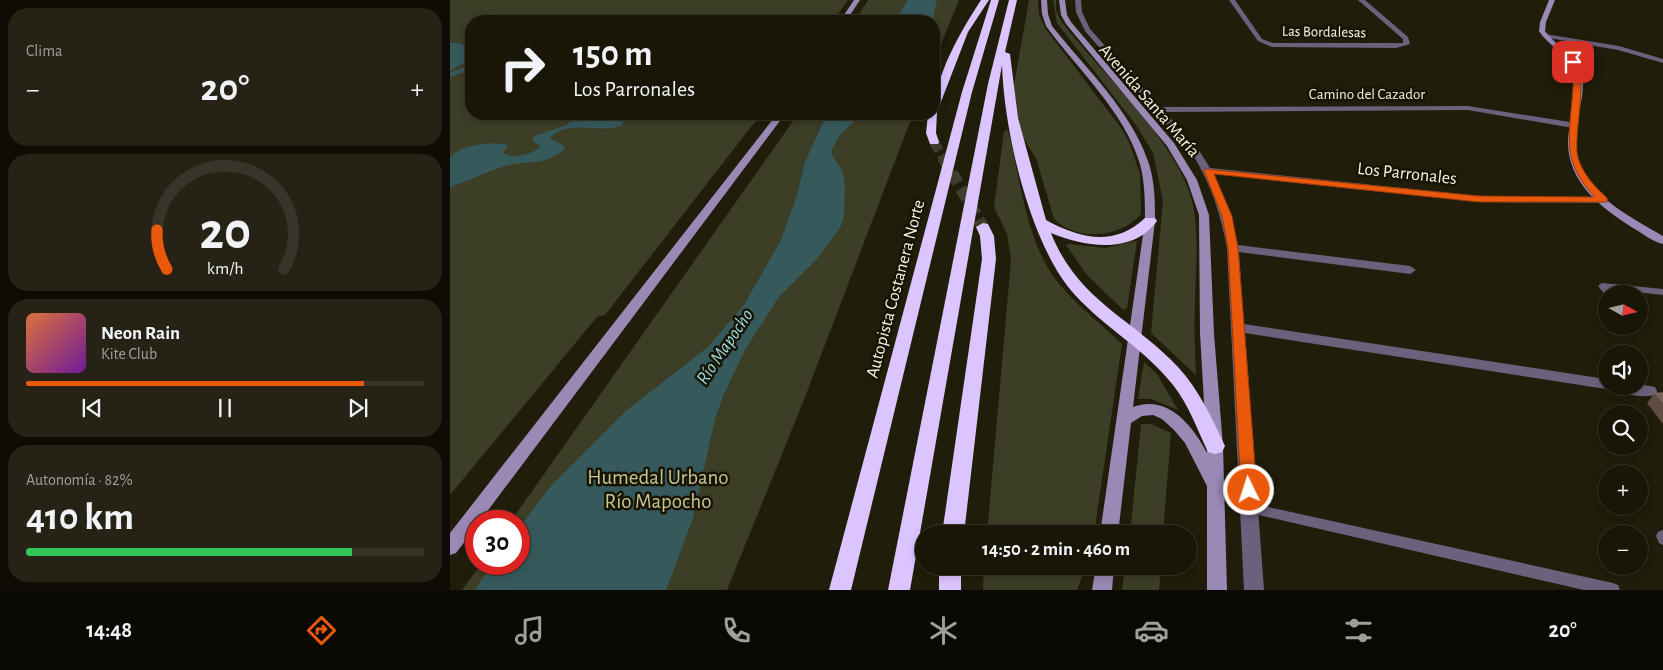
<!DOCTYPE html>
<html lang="es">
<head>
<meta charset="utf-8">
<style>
  body { margin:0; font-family:"Alegreya Sans",sans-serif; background:#262316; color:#f1f3f6; height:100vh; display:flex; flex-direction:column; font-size:19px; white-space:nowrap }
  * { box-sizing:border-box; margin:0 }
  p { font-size:16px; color:#9f9f9c }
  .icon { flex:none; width:28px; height:28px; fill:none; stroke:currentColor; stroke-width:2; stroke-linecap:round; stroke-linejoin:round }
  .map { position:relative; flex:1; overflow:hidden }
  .details { display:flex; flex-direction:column; gap:8px; padding:8px; background:#0e0c04; width:450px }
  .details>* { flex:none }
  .banner { position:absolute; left:15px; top:15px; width:475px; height:105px; border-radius:20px; box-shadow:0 2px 8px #0003,0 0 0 1px #373529; background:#191608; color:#f1f3f6; overflow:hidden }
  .needle { width:32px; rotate:98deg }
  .fabs { position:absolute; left:1148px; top:285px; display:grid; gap:10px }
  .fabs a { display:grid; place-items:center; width:50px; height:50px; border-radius:50%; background:#191608; box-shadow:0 2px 8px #0003,0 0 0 1px #373529; font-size:25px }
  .speed { position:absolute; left:15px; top:510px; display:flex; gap:10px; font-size:25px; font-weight:700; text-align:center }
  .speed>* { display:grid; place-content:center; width:65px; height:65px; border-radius:50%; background:#191608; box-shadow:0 2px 8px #0003,0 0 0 1px #373529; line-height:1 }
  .speed .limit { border:8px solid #d22; background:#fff; color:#111 }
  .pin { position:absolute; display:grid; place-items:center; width:42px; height:42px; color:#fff; margin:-21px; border-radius:10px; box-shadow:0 2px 8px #0006 }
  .me { position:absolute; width:55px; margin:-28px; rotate:356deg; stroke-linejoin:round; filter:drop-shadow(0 0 4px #0008) }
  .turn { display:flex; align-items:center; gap:18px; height:105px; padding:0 25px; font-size:22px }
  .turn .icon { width:65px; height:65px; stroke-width:2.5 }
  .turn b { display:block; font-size:35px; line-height:42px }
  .big { font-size:38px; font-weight:700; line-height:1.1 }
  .details .widget { flex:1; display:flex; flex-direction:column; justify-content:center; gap:8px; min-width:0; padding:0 18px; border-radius:20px; background:#262316 }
  .details .dial { align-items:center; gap:0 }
  .dial svg { height:130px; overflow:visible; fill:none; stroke:#373529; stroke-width:7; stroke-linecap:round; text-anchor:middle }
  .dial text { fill:#f1f3f6; stroke:none }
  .song { display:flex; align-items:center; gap:15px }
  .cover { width:60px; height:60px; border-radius:8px; background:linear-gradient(135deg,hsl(20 70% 55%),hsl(280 70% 35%)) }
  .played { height:5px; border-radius:2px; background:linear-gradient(90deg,#ea580c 85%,#373529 85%) }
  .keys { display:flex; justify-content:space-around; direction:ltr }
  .heat { display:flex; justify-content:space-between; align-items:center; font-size:28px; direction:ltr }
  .charge { height:8px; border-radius:4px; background:linear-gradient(90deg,#34c759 82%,#373529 0) }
  .trip { position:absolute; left:465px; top:525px; width:282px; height:50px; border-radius:25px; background:#191608; box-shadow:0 2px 8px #0003,0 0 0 1px #373529; font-weight:700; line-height:50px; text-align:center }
  .dock { display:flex; height:80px; justify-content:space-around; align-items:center; background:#0a0903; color:#9f9f9c }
  .dock .icon { width:35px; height:35px }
  .dock .active { color:#ea580c }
  .dock b { font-size:22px; color:#f1f3f6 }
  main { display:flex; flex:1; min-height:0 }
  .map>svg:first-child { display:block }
</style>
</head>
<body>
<main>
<section class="details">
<div class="widget"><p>Clima</p>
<div class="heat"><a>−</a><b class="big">20°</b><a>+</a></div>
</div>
<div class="widget dial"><svg viewBox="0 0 100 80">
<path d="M14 69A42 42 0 1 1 86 69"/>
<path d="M14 69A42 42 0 0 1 8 45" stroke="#ea580c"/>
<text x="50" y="56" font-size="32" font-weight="700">20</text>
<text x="50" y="72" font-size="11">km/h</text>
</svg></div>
<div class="widget">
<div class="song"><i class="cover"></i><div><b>Neon Rain</b><p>Kite Club</p></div></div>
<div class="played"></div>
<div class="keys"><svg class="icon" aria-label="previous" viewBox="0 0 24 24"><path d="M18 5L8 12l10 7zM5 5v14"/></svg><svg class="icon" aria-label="pause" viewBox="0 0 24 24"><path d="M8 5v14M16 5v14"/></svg><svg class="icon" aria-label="next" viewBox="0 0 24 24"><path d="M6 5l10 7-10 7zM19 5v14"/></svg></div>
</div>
<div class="widget"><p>Autonomía · 82%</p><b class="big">410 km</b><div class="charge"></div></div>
</section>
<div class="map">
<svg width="1213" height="590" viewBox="0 0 1213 590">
  <rect width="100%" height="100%" fill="#211d0b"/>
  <path fill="#3c3e26" d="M0,0h398l-15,21h-362v93h290l-156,201 -8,2 -147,178z
    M418,0h91l-25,61v-40h-79z
    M579,0h9l1,14 6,14 76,100 8,14 11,32 1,40c-21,24 -63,28 -87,5l-18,-61 -15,-23 -6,-22 -2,-23z
    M603,0h3v10l5,11c38,50 120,124 132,184 6,31 3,62 2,94 -1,25 0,51 1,76l-45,-42 12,-132 -10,-48 -17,-28 -79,-102z
    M348,114h115l-108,283 -78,193h-265l19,-26h38v-43h-8z
    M558,130c12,48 18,110 48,150 19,24 44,43 66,64l-28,190h-107l24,-274 -4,-26 -13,-27 10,-76z
    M684,241h3l-10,67 -4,2 -36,-35 -21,-30 3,-1 37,4z
    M694,362l13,12 21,36 -27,-11h-13z
    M691,424h10l20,9 -8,101h-33z
    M534,566h102l-9,24h-94z
    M675,566h36l-2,24h-37z"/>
  <path fill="#36595c" d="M458,0h29l-5,21h-37z
    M0,43h10l11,7v9l-21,12z
    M135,114h29v4l9,4v2c-15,12 -57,-6 -73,14l14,8v4c-23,18 -36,9 -59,16 -19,6 -36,15 -55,21v-29c9,-13 42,-17 57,-13v3l-5,4c10,8 25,3 36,-3l2,-3 -8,-6 2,-4 30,-10z
    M377,114h34l-21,21 -8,14v6l11,17 2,13 -1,31 -4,12 -23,31 -39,39 -33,52 -22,46 -8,23 -22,99 -27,72h-191l17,-26h27v-36l32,-42 76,-76 81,-63 36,-42 37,-65 16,-45 8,-33z"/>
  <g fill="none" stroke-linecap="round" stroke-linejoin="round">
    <path stroke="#36595c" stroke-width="3" d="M13,70l8,-3"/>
    <path stroke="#36595c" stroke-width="4.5" d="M0,75l16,-6"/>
    <path stroke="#413d2c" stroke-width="10" stroke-dasharray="10 5" stroke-linecap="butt" d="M484,142l9,16"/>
    <path stroke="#413d2c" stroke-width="12" stroke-dasharray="12 6" stroke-linecap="butt" d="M493,157l40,70"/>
    <path fill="#6c617d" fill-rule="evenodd" d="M1152,283l61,6v6l-54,-6 3,5h-6v2l-8,-10z
      M800,503l363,80 5,2 2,5h-36l-334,-77 -4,-1 -2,-4 2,-4z
      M1212,530l1,1v14l-4,-2 -3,-7 2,-4z"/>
    <path fill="#6c617d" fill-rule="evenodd" d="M625,0h6l1,12 8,17 70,78 308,-1 108,17 1,2 -4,3 -105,-18 -303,2 35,40 10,16 269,28 128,2 1,2 -5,3 -124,-1 -265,-28 15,37 9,34 172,21 6,4 -6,4 -171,-22 5,72 362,55v7h33v-2l16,3 2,4 -2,4c-10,3 -37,0 -44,-8l-5,2 -361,-56 19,257h-20l-17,-342c-6,-33 -16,-64 -34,-93l-108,-124 -9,-19z
      M779,0h6l27,39 11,4h130v-4l-45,-39h7l43,37 2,7 -14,4 -124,-1 -14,-6z
      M1095,34l74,12 44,13v4l-45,-13 -75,-13 -1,-1z"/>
    <path fill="#9a88b5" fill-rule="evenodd" d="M404,0h6l-14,21h-6z
      M591,0h6l1,14 4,12c34,43 80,85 97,138 6,19 6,38 6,57l-22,186c35,-13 60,19 74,46l-7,-119 -1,-119 -12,-35 -20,-34 -101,-122 -5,-9 -2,-15h6l2,15 4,7 103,121 23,37 12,35 5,119 9,112 4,144h-20v-104l-22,-43 -11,-13 -12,-11 -9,-4 -11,1 -11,7 -13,111h-18l45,-313c0,-19 0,-38 -5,-57 -16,-53 -62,-94 -94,-138l-4,-12z
      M1099,0h6l-9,22 -1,9c10,14 29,22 36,40 5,15 -1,33 -3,49 -2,14 -3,32 2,45 13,34 54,54 83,71v8c-10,-2 -21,-11 -30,-16 -33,-21 -66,-46 -65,-88 1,-21 12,-48 5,-69 -5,-16 -25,-26 -34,-40l1,-9z
      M327,114h8l-305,407h-4v6l-20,26 -6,2v-22z
      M646,566h18l-2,24h-20z"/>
    <path fill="#dcc5fe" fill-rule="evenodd" d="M531,0h8l-21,32 -31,80 -1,21 3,9 -1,2h-8l-4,-11 2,-19h6c0,-38 27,-83 47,-114z
      M541,0h8l-27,92 -121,498h-22l133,-498z
      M559,0h8l-12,52 5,2 8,64 28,102c35,19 68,27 99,-2h10l2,3c-25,34 -72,26 -106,12 27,68 81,85 127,134 21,23 34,51 47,79l-3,6 -7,2 -7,-2c-11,-23 -19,-47 -35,-67 -28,-36 -68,-57 -98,-90 -45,-49 -71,-164 -73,-230l-92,525h-22l100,-506z
      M533,223l5,1 6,12 2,23 -32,275h-22l40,-275 -2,-23 -4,-9z
      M489,566h22v24h-22z"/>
  </g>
  <path fill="#5f4d43" d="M1205,393h8v31l-16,-21z"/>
  <path fill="#6f5f55" stroke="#84766c" d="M1205,393h8v9z"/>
  <path fill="#ea580c" stroke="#983908" d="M1123,60c18,10 -1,77 5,98 5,16 17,29 29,40v4h-128l-265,-28 18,42 6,32 19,242 -3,5 -5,2 -5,-2 -3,-5 -13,-242 -6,-32 -18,-45 1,-2 274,27 116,1c-31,-32 -27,-55 -23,-97 1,-14 3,-24 -3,-38z"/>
  <g text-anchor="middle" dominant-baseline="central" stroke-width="5" stroke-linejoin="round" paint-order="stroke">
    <g font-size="15" fill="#f5f2e7" stroke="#181303">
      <text transform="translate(874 32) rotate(1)">Las Bordalesas</text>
      <text x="917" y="94">Camino del Cazador</text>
    </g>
    <g font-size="18" fill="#f5f2e7" stroke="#181303">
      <text transform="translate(699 101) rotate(49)">Avenida Santa María</text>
      <text transform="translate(957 174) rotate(6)">Los Parronales</text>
      <text transform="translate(446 289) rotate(-75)">Autopista Costanera Norte</text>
    </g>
    <g font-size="19" font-style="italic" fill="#97dee4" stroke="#181303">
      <text transform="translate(275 347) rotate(-56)">Río Mapocho</text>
    </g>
    <g font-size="21" fill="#c2c791" stroke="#181303">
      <text x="208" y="477">Humedal Urbano<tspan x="208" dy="24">Río Mapocho</tspan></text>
    </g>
  </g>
</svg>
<div class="fabs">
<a><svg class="needle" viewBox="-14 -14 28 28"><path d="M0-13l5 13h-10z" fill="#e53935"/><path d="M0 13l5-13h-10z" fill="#9f9f9c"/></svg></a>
<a><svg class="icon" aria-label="sound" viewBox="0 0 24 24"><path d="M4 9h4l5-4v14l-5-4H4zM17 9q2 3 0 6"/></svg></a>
<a><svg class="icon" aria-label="search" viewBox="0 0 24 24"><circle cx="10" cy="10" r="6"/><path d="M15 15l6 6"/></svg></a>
<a>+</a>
<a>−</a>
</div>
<div class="speed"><div class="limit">30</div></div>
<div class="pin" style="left:1123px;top:62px;background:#d93025"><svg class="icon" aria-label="arrive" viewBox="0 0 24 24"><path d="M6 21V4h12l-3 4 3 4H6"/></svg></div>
<svg class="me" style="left:799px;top:490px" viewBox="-20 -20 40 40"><circle r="17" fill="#ea580c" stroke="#fff" stroke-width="3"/><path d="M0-11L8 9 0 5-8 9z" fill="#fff"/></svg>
<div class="trip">14:50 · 2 min · 460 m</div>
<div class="banner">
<div class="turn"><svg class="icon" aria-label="right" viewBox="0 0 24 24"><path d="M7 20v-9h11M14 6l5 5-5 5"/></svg><div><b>150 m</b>Los Parronales</div></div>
</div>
</div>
</main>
<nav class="dock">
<b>14:48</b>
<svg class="icon active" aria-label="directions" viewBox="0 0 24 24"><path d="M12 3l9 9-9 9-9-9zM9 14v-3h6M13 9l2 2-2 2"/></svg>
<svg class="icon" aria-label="music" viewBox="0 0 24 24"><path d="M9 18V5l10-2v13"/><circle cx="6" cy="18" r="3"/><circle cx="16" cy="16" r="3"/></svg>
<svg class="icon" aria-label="phone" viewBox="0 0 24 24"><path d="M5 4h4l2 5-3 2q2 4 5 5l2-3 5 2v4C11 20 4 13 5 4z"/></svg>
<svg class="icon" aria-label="climate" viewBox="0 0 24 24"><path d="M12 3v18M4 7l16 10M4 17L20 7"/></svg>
<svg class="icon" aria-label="car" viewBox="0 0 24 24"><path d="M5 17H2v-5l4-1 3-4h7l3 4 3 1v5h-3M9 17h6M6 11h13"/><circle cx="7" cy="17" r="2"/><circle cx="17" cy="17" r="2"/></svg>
<svg class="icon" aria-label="filters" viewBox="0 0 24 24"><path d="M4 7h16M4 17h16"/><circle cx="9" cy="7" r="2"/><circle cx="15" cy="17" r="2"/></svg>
<b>20°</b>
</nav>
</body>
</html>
